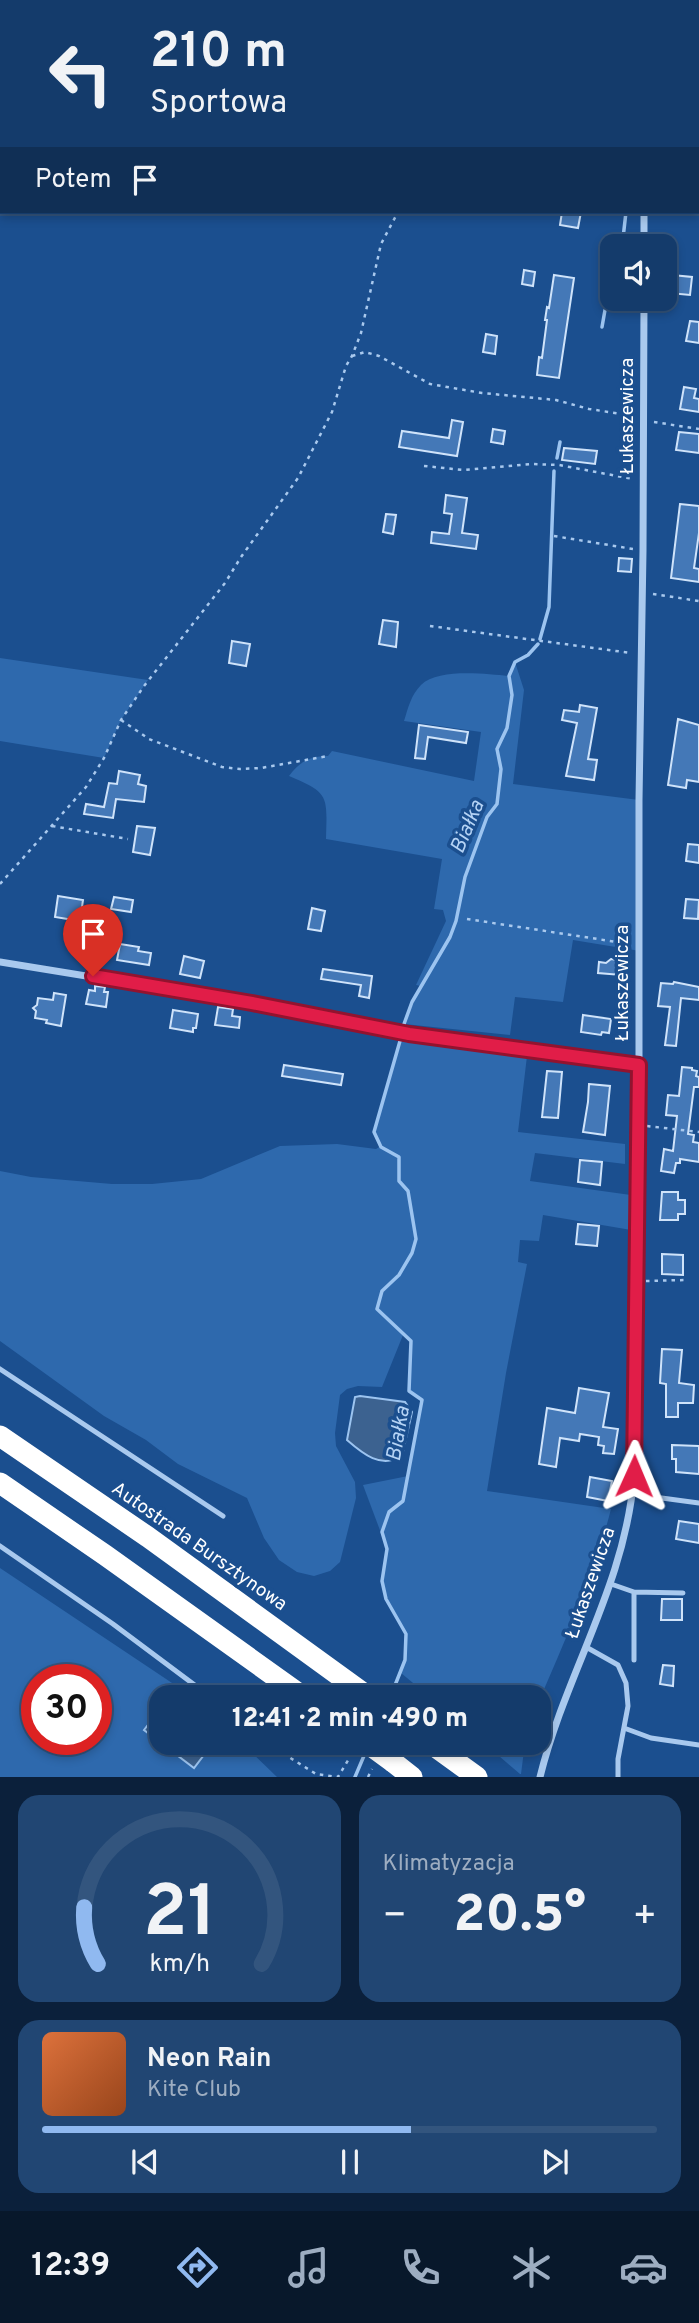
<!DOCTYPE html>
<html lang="pl">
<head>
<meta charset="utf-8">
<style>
  body { margin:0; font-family:Overpass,sans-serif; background:#214673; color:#f1f3f6; height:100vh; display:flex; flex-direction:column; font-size:26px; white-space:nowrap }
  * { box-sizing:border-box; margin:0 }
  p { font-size:23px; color:#9dadc1 }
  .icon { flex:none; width:38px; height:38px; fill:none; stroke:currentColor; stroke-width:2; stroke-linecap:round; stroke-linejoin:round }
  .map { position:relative; height:1777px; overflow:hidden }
  .panel { display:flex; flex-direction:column; gap:18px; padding:18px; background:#0b203b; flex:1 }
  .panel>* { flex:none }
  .banner { position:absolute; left:0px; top:0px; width:700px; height:214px; box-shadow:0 4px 10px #0003,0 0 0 2px #33557e; background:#143b6b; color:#f1f3f6; overflow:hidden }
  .fabs { position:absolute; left:600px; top:234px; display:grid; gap:14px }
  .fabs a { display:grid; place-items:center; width:77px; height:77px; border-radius:14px; background:#143b6b; box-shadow:0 4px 10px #0003,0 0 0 2px #33557e; font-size:35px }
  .speed { position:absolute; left:21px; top:1664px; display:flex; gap:14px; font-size:35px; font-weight:700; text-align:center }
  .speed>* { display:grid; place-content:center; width:91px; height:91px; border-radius:50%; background:#143b6b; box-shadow:0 4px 10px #0003,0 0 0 2px #33557e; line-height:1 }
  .speed .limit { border:10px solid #d22; background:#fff; color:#111 }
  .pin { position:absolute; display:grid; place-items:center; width:60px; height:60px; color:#fff; margin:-72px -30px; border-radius:50% 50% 50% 0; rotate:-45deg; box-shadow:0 0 7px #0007 }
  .pin .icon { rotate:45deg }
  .me { position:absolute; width:77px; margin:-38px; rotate:1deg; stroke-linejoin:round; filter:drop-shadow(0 0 5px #0008) }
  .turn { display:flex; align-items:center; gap:24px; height:147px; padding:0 35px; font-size:32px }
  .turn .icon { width:91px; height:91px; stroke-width:2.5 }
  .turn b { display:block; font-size:49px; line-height:60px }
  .then { display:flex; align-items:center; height:66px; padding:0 35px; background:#0003; gap:14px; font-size:26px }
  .big { font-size:52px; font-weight:800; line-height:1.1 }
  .panel .widget { flex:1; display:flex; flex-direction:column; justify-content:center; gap:10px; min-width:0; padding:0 24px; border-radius:21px; background:#214673 }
  .panel .dial { align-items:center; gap:0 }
  .dial svg { height:182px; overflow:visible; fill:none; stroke:#33557e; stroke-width:7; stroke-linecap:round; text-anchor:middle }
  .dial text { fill:#f1f3f6; stroke:none }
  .song { display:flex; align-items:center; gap:21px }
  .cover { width:84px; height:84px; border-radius:10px; background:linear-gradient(135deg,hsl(20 70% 55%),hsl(20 70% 35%)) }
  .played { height:7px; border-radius:4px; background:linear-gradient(90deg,#90b9f0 60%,#33557e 60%) }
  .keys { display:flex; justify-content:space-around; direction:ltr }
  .heat { display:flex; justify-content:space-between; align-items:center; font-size:38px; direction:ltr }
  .panel .tiles { flex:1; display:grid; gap:18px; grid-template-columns:1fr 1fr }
  .widget:last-child { grid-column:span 2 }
  .trip { position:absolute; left:149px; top:1685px; width:402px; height:70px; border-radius:21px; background:#143b6b; box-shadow:0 4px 10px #0003,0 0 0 2px #33557e; font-weight:800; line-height:70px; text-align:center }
  .dock { display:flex; height:112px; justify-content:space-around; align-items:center; background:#08182b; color:#9dadc1 }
  .dock .icon { width:49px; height:49px }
  .dock .current { color:#90b9f0 }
  .dock b { font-size:32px; color:#f1f3f6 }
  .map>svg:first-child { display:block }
</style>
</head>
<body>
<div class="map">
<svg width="699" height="1777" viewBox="0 0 699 1777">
  <rect width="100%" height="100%" fill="#1b4f8f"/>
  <path fill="#2e69ad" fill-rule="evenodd" d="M0,0h498v2h-496v116h-2z
    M0,658l148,22 -27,40 -17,38 -104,-17z
    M515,662l9,28 -11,94 126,16 1,151 -67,-11 -10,62 -48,-5 -5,38 -106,-11 17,-38 -5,-1 30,-64 -3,-11 -9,-1 8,-50 -116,-20c1,-43 4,-46 -37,-63 10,-14 21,-20 39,-20l4,-5 142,30 7,-49 -77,-11c4,-13 7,-26 17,-36 17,-17 65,-11 87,-9z
    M400,1041l127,15 -9,76 107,12v20l-90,-11 -5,28 108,15 -1,35 -94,-16 -4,26 -19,-1 -2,22 9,2 -21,109 -19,118 124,18c-17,67 -45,129 -72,192v-3l-109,-1 -29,-24 4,-13 1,-26 -20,-35 -4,-18 5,-32 -24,-64 45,-9 14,-76 -13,-9 2,-49 -8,-7 -21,52 -24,-1 -11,3 -7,6 -5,38 1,13 19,36 1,16 -16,64 -10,9 -16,5 -17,-4 -18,-12 -15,-22 -17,-40 -69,-34 -32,-24 -42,-24 -104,-75v-170l31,6 81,7h40l49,-5 79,-33 57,-2 39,5 5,-3 -7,-14z
    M0,1568l193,129 -32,1v45h81l35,34h-277zM37,1680h59v60h-59z
    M484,1743h41l-4,31h-1z"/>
  <path fill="#3c6290" stroke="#9cc4f0" stroke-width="2" d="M360,1396l45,6 7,10 -10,44c-21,13 -39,-2 -55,-16l8,-43z
    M161,1708v35h52l-19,25 -50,-38z"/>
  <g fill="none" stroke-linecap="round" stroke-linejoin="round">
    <path stroke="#9cc4f0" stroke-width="3.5" d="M677,0v2
      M622,247l4,-35
      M606,301l6,-16
      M602,327l3,-17
      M557,458l3,-16
      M540,639l9,-32 5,-136
      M404,1024l8,-22 38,-65 6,-16 9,-44 22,-60 10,-13 4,-35 -4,-20 10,-21 5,-33 -3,-19 6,-14 13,-7 10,-11
      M390,1698l15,-38 1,-26 -20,-35 -4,-18 5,-32 -5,-17 7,-20 14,-11 19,-101 -13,-9 2,-50 -34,-32 5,-18 17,-16 13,-22 4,-14 -8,-48 -9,-10v-24l-18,-10 -7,-15 26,-91
      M355,1777l11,-26"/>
  </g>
  <path fill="#4478b7" stroke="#cfe3fa" stroke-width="2" d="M562,212h19l-3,16 -18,-3z
    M524,270l11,2 -2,14 -11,-2z
    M554,275l20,3 -15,100 -22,-3 2,-18 3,1 5,-38h-2l2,-13 2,1z
    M672,275l20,2 -2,18 -20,-2z
    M690,321l9,1v21l-13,-2z
    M486,334l11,2 -2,18 -12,-2z
    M684,387l12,2 -2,9 5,1v13l-19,-3z
    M452,420l11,2 -6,34 -58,-9 3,-16 47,7z
    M493,429l12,2 -2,13 -12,-2z
    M679,432l20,2v19l-23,-3z
    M564,448l33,3 -2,13 -33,-4z
    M446,495l21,3 -5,35 16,2 -2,14 -45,-6 1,-11 17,2 3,-20 -8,-1z
    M680,504l19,2v27l-5,35 5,1v13l-28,-4z
    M386,514l10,1 -3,19 -10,-2z
    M619,558l13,1 -1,13 -13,-1z
    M383,620l15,2 -2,25 -17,-3z
    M232,641l18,3 -4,22 -17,-3z
    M580,705l17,3 -9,51 9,1 -3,20 -28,-4 11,-53 -15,-3 2,-10 15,2z
    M678,719l21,6v57l-12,-2 -1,8 -18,-3z
    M419,725l49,7 -2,11 -38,-6 -3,22 -10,-1z
    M119,771l21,4 -2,9 8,2 -2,16 -28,-3 -3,19 -29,-4 2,-10 18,3 5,-24 8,1z
    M137,826l18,2 -5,27 -17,-3z
    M688,844l11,1v18l-13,-2z
    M58,896l25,4 -3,21 -25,-4z
    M114,897l19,3 -2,12 -20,-3z
    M686,899l13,1 -1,19 -14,-1z
    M312,908l13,3 -4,20 -13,-2z
    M120,944l19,3 -1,4 13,2 -2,12 -32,-5z
    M184,956l20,5 -4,17 -20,-4z
    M611,959l12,2 -2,14 -23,-2 1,-11 7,1z
    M323,969l49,7 -3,22 -10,-2 2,-11 -40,-6z
    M674,982l25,5v13l-18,-2 -5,48 -11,-1 5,-38 -12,-1 3,-23 12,1z
    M95,986l10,1 -1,5h4l-2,15 -20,-3 3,-14 6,1z
    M54,993l12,2 -5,31 -15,-3 1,-3 -12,-2 1,-7 -3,-3 4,-3 1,-7 15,2z
    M218,1007l15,2 -1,7 8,1 -1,11 -24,-3z
    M173,1010l25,4 -2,14h-3v4l-23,-4z
    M583,1015l28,4 -2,14 -7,-1 -1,3 -20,-3z
    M284,1065l59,9 -2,11 -59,-9z
    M682,1067l10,1v2l5,1 -1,5 3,1v10h-5l-6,47 6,1 -1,7 6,1v19l-19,-3v4h-4l-2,10 -13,-2 3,-22 9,2 4,-35 -11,-1 2,-20 11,1z
    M547,1071l15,1 -4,46 -16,-1z
    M589,1084l21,2 -5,49 -22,-3 5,-30z
    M580,1160l22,2 -2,23 -22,-3z
    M662,1192h16v8h7v14h-7v6h-18z
    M578,1224l21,2 -2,20 -21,-2z
    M662,1254l21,1v20l-21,-1z
    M662,1349l20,1 -3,33 15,2 -1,18h-15v14h-12v-33l-6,-1z
    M579,1388l30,5 -6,34 15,2 -4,25 -11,-1 1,-7 -6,-1 1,-8 -19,-3 -1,7 -19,-3 -4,29 -17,-3 8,-56 28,5z
    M672,1445l27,1v28l-23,-2v-13h-4z
    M590,1477l22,4 -4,20 -21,-4z
    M679,1521l20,3v19l-23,-4z
    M662,1599h20v21h-21z
    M663,1665l11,1 -1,20 -13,-2z"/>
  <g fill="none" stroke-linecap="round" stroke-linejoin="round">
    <path stroke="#a9c9ee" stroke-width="2.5" stroke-dasharray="3.5 5" stroke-linecap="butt" d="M352,356l13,-4 14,4 51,28 52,9 74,7 33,9 46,7
      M654,422l45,7
      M424,466l39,4 69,-6 27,1 74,14
      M554,536l79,13
      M653,594l46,7
      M430,626l201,27
      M121,720l28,19 73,28 18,2 21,-1 67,-12
      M52,826l76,13
      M0,884l86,-97 18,-29 17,-38 23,-34 81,-103 16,-26 57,-79 34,-66 14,-46 6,-10 9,-23 20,-89 17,-32
      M467,919l163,25
      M647,1126l52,6
      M646,1281l39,-1
      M276,1749l40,25 22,3 15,-25
      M368,1777l4,-8"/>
    <path stroke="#a9c9ee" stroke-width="5" d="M0,1369l223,147
      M632,1494l67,9
      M0,1546l113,78 99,74
      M611,1584l23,8v68
      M634,1592l49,1
      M586,1647l32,18 8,18 2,23 -10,53v18
      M624,1728l27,10 48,7
      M267,1743h1"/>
    <path stroke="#a9c9ee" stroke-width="7" d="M645,2v-2
      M644,247v-35
      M0,962l252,41 157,31 230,31
      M540,1777c26,-105 85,-191 94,-301l5,-351v-325l4,-249 1,-252"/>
    <path stroke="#fff" stroke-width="21" d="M0,1436l148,101 222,161
      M0,1483l105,72 200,143
      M430,1743l47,34
      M393,1762l19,15"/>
    <path stroke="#fff" stroke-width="21" d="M367,1743l26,19"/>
  </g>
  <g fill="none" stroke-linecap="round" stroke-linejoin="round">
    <defs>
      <path id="route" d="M93,976l159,27 157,31 230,31 -5,411"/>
    </defs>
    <use href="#route" stroke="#92132f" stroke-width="18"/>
    <use href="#route" stroke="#e11d48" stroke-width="12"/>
  </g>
  <g text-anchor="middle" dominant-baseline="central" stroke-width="7" stroke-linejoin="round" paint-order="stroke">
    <g font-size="19" fill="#fff" stroke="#1b4f8f">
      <text transform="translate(628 416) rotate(-90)">Łukaszewicza</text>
      <text transform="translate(623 983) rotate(-90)">Łukaszewicza</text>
      <text transform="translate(199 1547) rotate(35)">Autostrada Bursztynowa</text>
      <text transform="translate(591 1583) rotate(-71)">Łukaszewicza</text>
    </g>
    <g font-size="21" font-style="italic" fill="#b5d3f5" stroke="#1b4f8f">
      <text transform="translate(468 827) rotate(-67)">Białka</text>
      <text transform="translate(399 1434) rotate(-80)">Białka</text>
    </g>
  </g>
</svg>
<div class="fabs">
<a><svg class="icon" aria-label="sound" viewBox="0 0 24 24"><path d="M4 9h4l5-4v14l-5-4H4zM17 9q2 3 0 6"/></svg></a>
</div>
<div class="speed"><div class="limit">30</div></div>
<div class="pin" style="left:93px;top:976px;background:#d93025"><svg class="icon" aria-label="arrive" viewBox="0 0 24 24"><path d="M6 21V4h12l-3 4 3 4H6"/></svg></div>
<svg class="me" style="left:634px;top:1476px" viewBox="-20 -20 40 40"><path d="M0-17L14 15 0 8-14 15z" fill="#e11d48" stroke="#fff" stroke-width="4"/></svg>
<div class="trip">12:41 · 2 min · 490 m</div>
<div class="banner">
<div class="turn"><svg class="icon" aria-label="left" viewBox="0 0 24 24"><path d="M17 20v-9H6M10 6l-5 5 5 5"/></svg><div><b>210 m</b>Sportowa</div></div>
<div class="then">Potem<svg class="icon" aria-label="arrive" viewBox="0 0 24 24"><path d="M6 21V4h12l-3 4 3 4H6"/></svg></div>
</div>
</div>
<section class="panel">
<div class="tiles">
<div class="widget dial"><svg viewBox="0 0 100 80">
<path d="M14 69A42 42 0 1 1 86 69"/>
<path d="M14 69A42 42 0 0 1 8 44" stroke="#90b9f0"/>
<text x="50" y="56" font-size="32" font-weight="700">21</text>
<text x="50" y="72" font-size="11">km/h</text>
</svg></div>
<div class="widget"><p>Klimatyzacja</p>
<div class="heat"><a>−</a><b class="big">20.5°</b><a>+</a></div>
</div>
<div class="widget">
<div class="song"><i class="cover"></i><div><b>Neon Rain</b><p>Kite Club</p></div></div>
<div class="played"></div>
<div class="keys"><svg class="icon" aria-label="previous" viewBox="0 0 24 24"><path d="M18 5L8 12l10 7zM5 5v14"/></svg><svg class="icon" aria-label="pause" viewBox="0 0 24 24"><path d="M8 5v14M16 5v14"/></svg><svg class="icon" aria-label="next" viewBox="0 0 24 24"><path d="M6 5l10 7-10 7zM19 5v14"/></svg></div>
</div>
</div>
</section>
<nav class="dock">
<b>12:39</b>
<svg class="icon current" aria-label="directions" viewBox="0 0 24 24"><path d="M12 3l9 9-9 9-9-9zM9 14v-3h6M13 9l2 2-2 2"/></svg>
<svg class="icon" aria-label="music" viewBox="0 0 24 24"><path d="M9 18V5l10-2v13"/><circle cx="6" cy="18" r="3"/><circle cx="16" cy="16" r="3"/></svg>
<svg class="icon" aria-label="phone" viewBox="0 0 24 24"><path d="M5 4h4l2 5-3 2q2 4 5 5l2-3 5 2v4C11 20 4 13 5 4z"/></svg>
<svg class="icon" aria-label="climate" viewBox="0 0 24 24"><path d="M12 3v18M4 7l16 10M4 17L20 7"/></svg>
<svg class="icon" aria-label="car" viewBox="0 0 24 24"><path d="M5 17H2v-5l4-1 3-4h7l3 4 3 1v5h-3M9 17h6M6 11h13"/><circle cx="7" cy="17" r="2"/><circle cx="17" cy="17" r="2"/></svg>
</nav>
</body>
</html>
